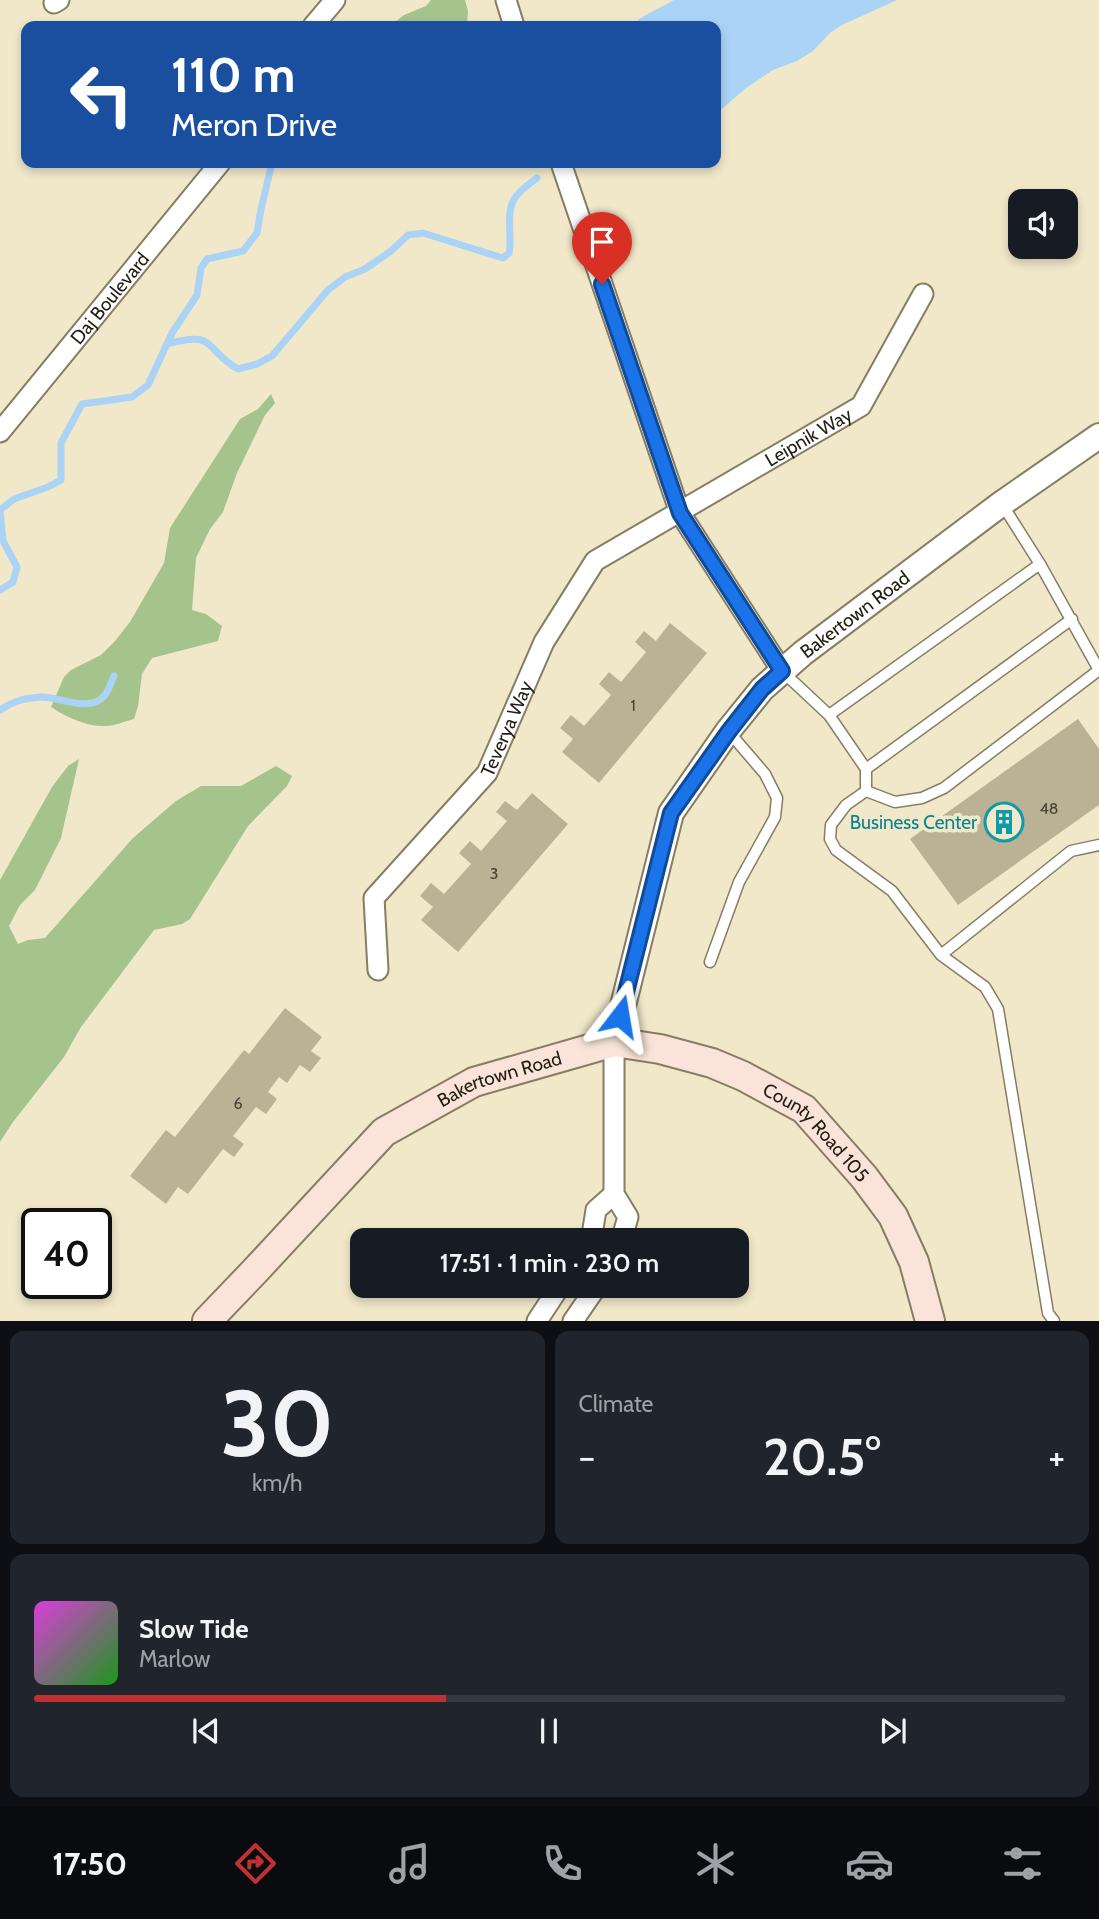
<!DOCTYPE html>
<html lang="en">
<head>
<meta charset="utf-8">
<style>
  body { margin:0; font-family:Cabin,sans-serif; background:#20242c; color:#f1f3f6; height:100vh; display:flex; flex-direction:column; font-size:26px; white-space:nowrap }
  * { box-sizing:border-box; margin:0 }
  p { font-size:23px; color:#9ea1a6 }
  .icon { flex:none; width:38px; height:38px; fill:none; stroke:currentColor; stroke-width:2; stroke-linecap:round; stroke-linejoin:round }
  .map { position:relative; height:1321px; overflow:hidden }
  .details { display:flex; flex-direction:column; gap:10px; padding:10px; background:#0d0f14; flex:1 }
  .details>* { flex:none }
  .guide { position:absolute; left:21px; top:21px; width:700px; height:147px; border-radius:14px; box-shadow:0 4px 10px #0003; background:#1a4fa0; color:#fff; overflow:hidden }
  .buttons { position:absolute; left:1008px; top:189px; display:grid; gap:14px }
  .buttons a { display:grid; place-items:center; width:70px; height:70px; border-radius:14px; background:#171b24; box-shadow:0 4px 10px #0003; font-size:35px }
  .speed { position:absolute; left:21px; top:1208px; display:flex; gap:14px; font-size:35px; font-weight:700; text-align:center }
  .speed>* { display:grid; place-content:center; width:91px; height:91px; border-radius:50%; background:#171b24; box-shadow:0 4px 10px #0003; line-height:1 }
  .speed .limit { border:4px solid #111; border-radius:10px; background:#fff; color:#111 }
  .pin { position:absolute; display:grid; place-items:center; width:60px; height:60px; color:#fff; margin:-72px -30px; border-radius:50% 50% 50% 0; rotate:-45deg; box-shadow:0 0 7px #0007 }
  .pin .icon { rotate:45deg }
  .me { position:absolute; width:77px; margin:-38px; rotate:14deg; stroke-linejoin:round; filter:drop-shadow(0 0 5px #0008) }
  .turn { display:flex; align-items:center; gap:24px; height:147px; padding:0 35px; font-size:32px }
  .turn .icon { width:91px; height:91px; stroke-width:2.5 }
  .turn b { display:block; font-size:49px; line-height:60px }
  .big { font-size:52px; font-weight:600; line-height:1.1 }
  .details .card { flex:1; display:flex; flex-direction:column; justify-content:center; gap:10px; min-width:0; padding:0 24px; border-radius:14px; background:#20242c }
  .details .dial { align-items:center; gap:0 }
  .dial b { font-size:91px; line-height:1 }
  .song { display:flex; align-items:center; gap:21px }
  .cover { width:84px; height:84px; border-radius:10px; background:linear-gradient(135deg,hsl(300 70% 55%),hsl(120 70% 35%)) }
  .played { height:7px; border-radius:4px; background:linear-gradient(90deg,#c03132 40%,#363941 40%) }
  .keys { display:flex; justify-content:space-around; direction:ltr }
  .heat { display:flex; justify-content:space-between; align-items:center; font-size:38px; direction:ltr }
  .details .tiles { flex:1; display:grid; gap:10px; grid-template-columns:1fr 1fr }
  .card:last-child { grid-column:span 2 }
  .trip { position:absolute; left:350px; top:1228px; width:399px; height:70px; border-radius:14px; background:#171b24; box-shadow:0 4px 10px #0003; font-weight:600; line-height:70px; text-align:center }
  .dock { display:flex; height:112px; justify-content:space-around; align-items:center; background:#090b0e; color:#9ea1a6 }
  .dock .icon { width:49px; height:49px }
  .dock .selected { color:#c03132 }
  .dock b { font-size:32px; color:#f1f3f6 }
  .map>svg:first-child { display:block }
</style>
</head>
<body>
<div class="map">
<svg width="1099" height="1321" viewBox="0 0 1099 1321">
  <rect width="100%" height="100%" fill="#f1e8ca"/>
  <path fill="#a4c38d" d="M431,0h34l3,11 -1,15h-77l14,-11 22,-9z
    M271,394l4,9 -10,12 -28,58 -14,39 -13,17 -14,29 -4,52 14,4 16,12 -4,15 -66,17 -10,16 -4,32 -4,13c-9,2 -19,7 -28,7 -19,1 -40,-9 -55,-19l13,-30 7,-7 30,-15 14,-14 15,-19 34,-59 6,-35 70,-109 18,-10z
    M79,759l-18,79 -26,52 -15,15 -11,21 9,18 10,-4 17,-2 88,-100 43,-37 25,-15h40l35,-20 16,10 -5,10 -39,40 -58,93 -8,5 -28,6 -73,97 -17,30 -51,65 -13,20v-262l52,-93 16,-21z"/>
  <path fill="#aad3f5" d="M674,0h223l-55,25 -12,8 -17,18 -16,10 -24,9 -27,18 -30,26v-88h-86l14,-10z"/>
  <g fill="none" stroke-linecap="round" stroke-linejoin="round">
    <path stroke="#aad3f5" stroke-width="7" d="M167,344c51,-14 36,5 71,25l19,-5 15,-8 56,-66 17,-13 20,-8 26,-18 17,-16 15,-2 80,25 6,-5c4,-20 -6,-45 10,-60 5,-6 12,-10 18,-15
      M0,590l13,-8 4,-15 -14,-26 -3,-31 14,-11 34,-12 13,-7v-37l21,-39 50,-7 16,-12 24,-52 25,-38 4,-27 6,-9 36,-8 14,-18 4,-24 11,-46
      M0,710c13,-9 25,-12 41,-13 19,0 49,16 63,-1 5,-5 7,-14 10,-20"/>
  </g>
  <path fill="#bbb296" d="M670,623l37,30 -108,130 -37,-31 11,-13 -13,-11 11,-13 13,11 27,-31 -12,-11 10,-12 12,10 25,-30 -11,-10 9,-11 12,10z
    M1078,719l21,30v56l-141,100 -48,-66z
    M532,793l36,31 -110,128 -37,-32 12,-13 -13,-11 11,-13 13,11 27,-30 -12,-11 11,-12 11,10 26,-30 -11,-9 9,-11 12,9z
    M285,1008l37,29 -11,14 10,7 -11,14 -10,-7 -13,18 -8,-6 -11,15 9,7 -11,15 -10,-7 -23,29 11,8 -10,13 -11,-8 -35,45 -10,-7 -12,17 -36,-28 36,-46 9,7 69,-87 5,4z"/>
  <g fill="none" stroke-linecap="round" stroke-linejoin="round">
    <defs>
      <path id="service" d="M1002,504l38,60 59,106
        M783,672l46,43 37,54 206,-150
        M829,715l211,-151
        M866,769v22l-20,14 -15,20 -1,14 6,11 56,41 49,64 44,32 13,22 50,304 6,8
        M866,791l29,11 27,-4 22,-10 155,-118
        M941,955l130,-104 28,-6
        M710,962l29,-80 36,-65 2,-19 -12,-24 -36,-42"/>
      <g id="minor">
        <path d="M506,0l8,26"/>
        <path d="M54,3l5,-3"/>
        <path d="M313,26l22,-26"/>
        <path d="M561,163l119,350 102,158"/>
        <path id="s1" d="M0,432l220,-269"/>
        <path id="s2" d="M378,970l-4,-72 113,-125 57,-131 51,-81 266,-155 62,-112"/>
        <path d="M614,1042v152l14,23 -7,24"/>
        <path d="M591,1241l5,-31 18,-16"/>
        <path d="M537,1321l23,-35"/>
        <path d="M573,1321l24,-35"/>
      </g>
      <g id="tertiary">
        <path id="s3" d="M614,1042l57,-229 57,-82 34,-42 41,-36 198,-149 98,-68"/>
      </g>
      <g id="secondary">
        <path id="s4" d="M207,1321l47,-49 130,-140 90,-50 140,-40 46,7 52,14 31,13 61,33 60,68 29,39 21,46 16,59"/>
      </g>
    </defs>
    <use href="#service" stroke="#867d63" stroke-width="13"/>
    <use href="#minor" stroke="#867d63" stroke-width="23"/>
    <use href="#tertiary" stroke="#867d63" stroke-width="28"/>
    <use href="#secondary" stroke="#867d63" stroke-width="32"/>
    <use href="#service" stroke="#fff" stroke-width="10"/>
    <use href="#minor" stroke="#fff" stroke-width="19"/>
    <use href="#tertiary" stroke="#fff" stroke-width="24"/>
    <use href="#secondary" stroke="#fae4d9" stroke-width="28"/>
  </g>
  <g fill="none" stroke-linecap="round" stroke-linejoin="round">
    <defs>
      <path id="route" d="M602,284l78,229 102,158 -20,18 -33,42 -58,82 -51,203"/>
    </defs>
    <use href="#route" stroke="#114b97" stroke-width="18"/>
    <use href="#route" stroke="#1a73e8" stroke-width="12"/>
  </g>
  <defs>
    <symbol id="building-ring" viewBox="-11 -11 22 22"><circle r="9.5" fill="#f1e8ca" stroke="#0f9aa8" stroke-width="1.5"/><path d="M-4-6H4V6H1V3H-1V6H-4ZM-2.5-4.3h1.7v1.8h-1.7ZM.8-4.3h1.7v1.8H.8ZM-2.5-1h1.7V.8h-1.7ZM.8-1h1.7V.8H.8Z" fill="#0f9aa8"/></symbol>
  </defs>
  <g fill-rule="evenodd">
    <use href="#building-ring" x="982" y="800" width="44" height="44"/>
  </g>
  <g text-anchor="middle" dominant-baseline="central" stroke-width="7" stroke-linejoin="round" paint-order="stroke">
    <g font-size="16" fill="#484334">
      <text x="633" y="705">1</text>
      <text x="1049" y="808">48</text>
      <text x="494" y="873">3</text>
      <text x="238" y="1103">6</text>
    </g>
    <g font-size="19" fill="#211e13" stroke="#f1e8ca">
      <text stroke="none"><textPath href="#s1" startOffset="173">Daj Boulevard</textPath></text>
      <text stroke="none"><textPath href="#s2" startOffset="726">Leipnik Way</textPath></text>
      <text stroke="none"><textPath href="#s3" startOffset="509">Bakertown Road</textPath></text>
      <text stroke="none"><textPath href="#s2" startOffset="289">Teverya Way</textPath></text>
      <text stroke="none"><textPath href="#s4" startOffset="387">Bakertown Road</textPath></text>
      <text stroke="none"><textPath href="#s4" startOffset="735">County Road 105</textPath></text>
    </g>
    <g font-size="19" fill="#0d838f" stroke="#f1e8ca" text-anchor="end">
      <text x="977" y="822">Business Center</text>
    </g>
  </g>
</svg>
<div class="buttons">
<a><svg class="icon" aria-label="sound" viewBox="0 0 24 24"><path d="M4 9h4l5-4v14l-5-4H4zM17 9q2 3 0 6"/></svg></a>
</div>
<div class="speed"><div class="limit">40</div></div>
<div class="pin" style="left:602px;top:284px;background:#d93025"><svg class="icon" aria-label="arrive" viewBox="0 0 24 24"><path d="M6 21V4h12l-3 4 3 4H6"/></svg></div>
<svg class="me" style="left:620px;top:1016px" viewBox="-20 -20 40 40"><path d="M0-17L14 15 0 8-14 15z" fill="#1a73e8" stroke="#fff" stroke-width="4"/></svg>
<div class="trip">17:51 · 1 min · 230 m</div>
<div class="guide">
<div class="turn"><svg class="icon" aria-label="left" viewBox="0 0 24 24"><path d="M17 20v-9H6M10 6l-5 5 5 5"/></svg><div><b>110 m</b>Meron Drive</div></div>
</div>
</div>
<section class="details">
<div class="tiles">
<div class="card dial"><b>30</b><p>km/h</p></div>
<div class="card"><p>Climate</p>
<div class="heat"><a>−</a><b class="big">20.5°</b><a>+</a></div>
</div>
<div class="card">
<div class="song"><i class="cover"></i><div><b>Slow Tide</b><p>Marlow</p></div></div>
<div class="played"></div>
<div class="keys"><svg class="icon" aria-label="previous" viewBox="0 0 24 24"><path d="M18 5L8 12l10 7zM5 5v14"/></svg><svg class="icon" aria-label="pause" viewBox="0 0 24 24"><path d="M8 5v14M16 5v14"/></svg><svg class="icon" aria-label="next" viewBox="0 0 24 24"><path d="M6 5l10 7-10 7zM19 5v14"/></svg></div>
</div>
</div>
</section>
<nav class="dock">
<b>17:50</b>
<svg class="icon selected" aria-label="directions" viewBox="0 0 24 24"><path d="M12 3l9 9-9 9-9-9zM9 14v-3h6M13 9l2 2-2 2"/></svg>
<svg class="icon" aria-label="music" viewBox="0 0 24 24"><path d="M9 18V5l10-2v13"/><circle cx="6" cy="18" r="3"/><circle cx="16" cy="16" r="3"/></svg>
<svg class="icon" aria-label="phone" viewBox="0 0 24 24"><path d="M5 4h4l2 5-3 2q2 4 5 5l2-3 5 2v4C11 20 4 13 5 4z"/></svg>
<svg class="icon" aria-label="climate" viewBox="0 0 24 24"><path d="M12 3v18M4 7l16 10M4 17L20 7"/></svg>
<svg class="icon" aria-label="car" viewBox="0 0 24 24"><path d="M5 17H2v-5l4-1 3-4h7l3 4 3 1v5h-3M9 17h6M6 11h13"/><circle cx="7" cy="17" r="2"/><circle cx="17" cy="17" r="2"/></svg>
<svg class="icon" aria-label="filters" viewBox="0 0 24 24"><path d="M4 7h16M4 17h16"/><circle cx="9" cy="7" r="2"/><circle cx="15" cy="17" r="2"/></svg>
</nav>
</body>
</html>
